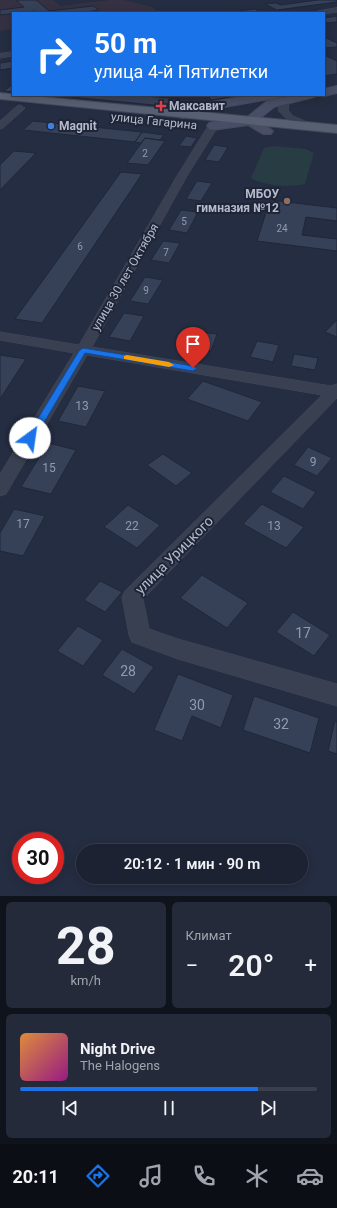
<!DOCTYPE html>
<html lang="ru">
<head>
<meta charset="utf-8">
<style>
  body { margin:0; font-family:Roboto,sans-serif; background:#252a3a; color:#f1f3f6; height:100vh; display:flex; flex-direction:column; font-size:15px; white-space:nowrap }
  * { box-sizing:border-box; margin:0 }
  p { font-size:13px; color:#a0a4ac }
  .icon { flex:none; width:22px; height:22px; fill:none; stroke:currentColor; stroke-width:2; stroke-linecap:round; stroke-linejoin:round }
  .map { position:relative; height:896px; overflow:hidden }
  .panel { display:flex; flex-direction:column; gap:6px; padding:6px; background:#0f131c; flex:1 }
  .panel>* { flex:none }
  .hud { position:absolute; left:12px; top:12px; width:313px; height:84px; border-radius:0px; box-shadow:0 2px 10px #0003,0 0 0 1px #3a3f4d; background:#1a73e8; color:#fff; overflow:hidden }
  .speed { position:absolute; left:12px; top:832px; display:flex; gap:8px; font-size:20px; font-weight:700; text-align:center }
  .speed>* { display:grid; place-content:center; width:52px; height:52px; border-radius:50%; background:#1c2232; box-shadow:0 2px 10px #0003,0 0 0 1px #3a3f4d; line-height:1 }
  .speed .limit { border:6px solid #d22; background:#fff; color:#111 }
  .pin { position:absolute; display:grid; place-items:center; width:34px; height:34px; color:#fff; margin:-41px -17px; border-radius:50% 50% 50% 0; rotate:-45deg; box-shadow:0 0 4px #0007 }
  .pin .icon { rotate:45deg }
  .me { position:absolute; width:44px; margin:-22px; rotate:31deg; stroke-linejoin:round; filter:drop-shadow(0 0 3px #0008) }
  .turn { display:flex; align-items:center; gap:14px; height:84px; padding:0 16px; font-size:18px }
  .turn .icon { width:52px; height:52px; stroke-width:2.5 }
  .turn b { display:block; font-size:28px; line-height:34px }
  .big { font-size:30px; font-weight:600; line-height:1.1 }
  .panel .widget { flex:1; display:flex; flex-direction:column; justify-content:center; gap:6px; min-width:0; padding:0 14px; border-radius:6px; background:#252a3a }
  .panel .dial { align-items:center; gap:0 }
  .dial b { font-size:52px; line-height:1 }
  .song { display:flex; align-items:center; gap:12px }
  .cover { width:48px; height:48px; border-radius:6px; background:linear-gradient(135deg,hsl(30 70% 55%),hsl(310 70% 35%)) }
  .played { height:4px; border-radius:2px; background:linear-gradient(90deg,#1a73e8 80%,#3a3f4d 80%) }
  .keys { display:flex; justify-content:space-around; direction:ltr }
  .heat { display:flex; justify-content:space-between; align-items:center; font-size:22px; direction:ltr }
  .panel .tiles { flex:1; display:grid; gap:6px; grid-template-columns:1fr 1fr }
  .widget:last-child { grid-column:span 2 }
  .trip { position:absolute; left:76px; top:844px; width:232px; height:40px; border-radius:20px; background:#1c2232; box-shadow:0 2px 10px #0003,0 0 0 1px #3a3f4d; font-weight:600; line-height:40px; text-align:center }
  .dock { display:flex; height:64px; justify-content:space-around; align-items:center; background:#0b0e14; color:#a0a4ac }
  .dock .icon { width:28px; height:28px }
  .dock .selected { color:#1a73e8 }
  .dock b { font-size:18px; color:#f1f3f6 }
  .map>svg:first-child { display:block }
</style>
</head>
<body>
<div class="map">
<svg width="337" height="896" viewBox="0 0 337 896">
  <rect width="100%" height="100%" fill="#252d42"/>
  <path fill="#363142" d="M0,0h53l7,6 50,-6h14l25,6 6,3 2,3 -144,1v16l-13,2z"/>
  <path fill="#273c43" d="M274,146l32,3 8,4 -9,31c-16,4 -40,2 -54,-6l13,-30z"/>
  <path fill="#364158" stroke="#202739" d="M16,0h20l13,11 44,-5 6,4 -21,3h-40l-2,-2 -36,4v-5l24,-3z
    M318,0h19v2l-60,8 -12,-6 11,-1 5,2z
    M255,9l8,4h-42z
    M337,16v6l-10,1 -3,-2v-3z
    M324,37l13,6v4l-13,1z
    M324,55l13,6v13l-13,2z
    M13,61v7l-13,2v-7z
    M13,84v8l-9,-1z
    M74,95h60l45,4 -5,8 -102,-10z
    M206,95h34l-28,5z
    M33,121l109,11 -7,10 -112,-12z
    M142,132l22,3 -4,5 -15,-2 -4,5 -6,-1z
    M186,136l11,2 -6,9 -12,-1z
    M145,138l20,3 -17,24 -21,-2z
    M214,145l14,2 -9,15 -14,-2z
    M14,151l22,2 -36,37v-25z
    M121,172l21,2 -100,149 -27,-4z
    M197,181l15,2 -11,18 -15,-2z
    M270,200l67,8v13l-31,-4 -4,18 35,4v12l-80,-10z
    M181,210l17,2 -11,21 -18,-3z
    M163,241l17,2 -11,20 -18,-3z
    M145,277l18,3 -15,24 -18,-3z
    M124,313l20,3 -14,25 -21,-4z
    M337,320v17l-12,-5z
    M199,332l18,2 -6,17 -18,-3z
    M257,341l22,4 -6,17 -23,-5z
    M294,354l24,4 -3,12 -24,-4z
    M0,355l26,4 -26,40z
    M203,381l59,21 -14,19 -61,-22z
    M78,386l27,5 -19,36 -28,-6z
    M48,443l28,7 -25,44 -30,-7z
    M308,447l24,11 -15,18 -23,-11z
    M163,454l29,19 -16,13 -29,-21z
    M284,476l32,16 -13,17 -33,-17z
    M262,504l42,23 -18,21 -43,-24z
    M128,505l32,20 -23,23 -33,-21z
    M14,509l31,7 -22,40 -23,-5v-18z
    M202,575l46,28 -21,25 -47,-30z
    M100,581l22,11 -17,20 -21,-12z
    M293,612l37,23 -16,21 -38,-24z
    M78,626l25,14 -20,26 -26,-15z
    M122,649l32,18 -20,27 -32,-19z
    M178,674l55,21 -12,33 -29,-12 -10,25 -28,-11z
    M254,696l65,22 -9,35 -67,-23z
    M335,721l2,1v32l-9,-3z"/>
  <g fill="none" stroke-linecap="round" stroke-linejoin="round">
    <defs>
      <path id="minor" d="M337,8v4l-13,2 -9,-1 3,-2z
        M13,52v4l-13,2v-4z
        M286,96l4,3 -2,11 5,6 19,8 2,2 -2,2c-11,3 -27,-9 -34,-18l4,-11z
        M20,105l5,3 -2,2 -20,18 -3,1v-8l17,-15z
        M231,117l3,1 2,2 -2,2 -17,6 -30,48 -95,171 239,39 6,-2v14l-194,201 6,30 29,10 159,45v22l-159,-47 -46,-17 -3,-7 -7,-38 3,-6 197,-196 -235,-40 -81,139 -6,2v-22l74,-121 -74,-13v-8l79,13 98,-169 31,-50 2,-2z"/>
      <path id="secondary" d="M337,86v7l-13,3 -4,-1h4v-6z
        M256,95h26l-2,2 -4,1 -80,14 -13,6 -4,-1 -2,-3c8,-11 63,-16 79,-19z
        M295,95h21l-2,2 -40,10 -16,13 15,11 -2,3h-8l-15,-9 -35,5 -4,-1 -2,-3 2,-3 4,-1 33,-4 20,-16z"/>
      <path id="primary" d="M0,93l337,32v8l-337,-34z"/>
    </defs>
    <use href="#minor" stroke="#43495b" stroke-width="1"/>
    <use href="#secondary" stroke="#43495b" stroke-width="2"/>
    <use href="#primary" stroke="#43495b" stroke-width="2"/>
    <use href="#minor" fill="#394052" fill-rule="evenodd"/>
    <use href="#secondary" fill="#474e65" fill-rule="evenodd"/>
    <use href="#primary" fill="#575f72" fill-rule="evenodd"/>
  </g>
  <path fill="#1a73e8" stroke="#114b97" d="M83,348l110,18 4,2 -4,3 -108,-18 -52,88h-6l-1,-3 53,-87z"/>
  <path fill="#f59e0b" d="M127,355l42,7 5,3 -5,2 -45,-8v-3z"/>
  <path fill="#e0444e" stroke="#1e2537" stroke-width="1.5" d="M159 100h4v4h4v4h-4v4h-4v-4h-4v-4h4z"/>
  <circle fill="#3f7fe0" stroke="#1e2537" stroke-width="1.5" cx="51" cy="126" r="4"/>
  <circle fill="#8d6e63" stroke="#1e2537" stroke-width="1.5" cx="287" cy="201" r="4"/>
  <g text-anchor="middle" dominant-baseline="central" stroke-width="4" stroke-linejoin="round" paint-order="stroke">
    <g font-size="10" fill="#949aad">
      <text x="145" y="153">2</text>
      <text x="184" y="221">5</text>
      <text x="282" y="228">24</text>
      <text x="80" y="246">6</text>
      <text x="166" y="252">7</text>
      <text x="146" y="290">9</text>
    </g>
    <g font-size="12" font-weight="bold" fill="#b6bbcc" stroke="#1e2537" text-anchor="start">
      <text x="169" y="106">Максавит</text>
      <text x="59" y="126">Magnit</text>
      <text x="279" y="194" text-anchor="end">МБОУ<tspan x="279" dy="14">гимназия №12</tspan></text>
    </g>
    <g font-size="12" fill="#b6bbcc" stroke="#1e2537">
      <text transform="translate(154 121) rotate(6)">улица Гагарина</text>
      <text transform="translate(125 277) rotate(-60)">улица 30 лет Октября</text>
    </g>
    <g font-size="12" fill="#949aad">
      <text x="82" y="406">13</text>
      <text x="313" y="462">9</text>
      <text x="49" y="468">15</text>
      <text x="23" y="524">17</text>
      <text x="132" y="526">22</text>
      <text x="274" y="526">13</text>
    </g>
    <g font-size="14" fill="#b6bbcc" stroke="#1e2537">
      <text transform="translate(174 555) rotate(-45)">улица Урицкого</text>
    </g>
    <g font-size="14" fill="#949aad">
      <text x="303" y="633">17</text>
      <text x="128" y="671">28</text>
      <text x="197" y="705">30</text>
      <text x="281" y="724">32</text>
    </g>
  </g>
</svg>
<div class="speed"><div class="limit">30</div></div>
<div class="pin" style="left:193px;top:368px;background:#d93025"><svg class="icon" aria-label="arrive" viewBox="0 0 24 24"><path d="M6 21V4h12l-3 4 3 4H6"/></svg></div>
<svg class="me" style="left:30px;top:438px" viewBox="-20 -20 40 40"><circle r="19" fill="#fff"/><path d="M0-13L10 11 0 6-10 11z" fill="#1a73e8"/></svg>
<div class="trip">20:12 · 1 мин · 90 m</div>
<div class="hud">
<div class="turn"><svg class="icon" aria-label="right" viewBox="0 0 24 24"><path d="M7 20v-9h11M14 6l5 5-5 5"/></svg><div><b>50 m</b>улица 4-й Пятилетки</div></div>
</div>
</div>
<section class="panel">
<div class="tiles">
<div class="widget dial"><b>28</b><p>km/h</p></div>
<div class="widget"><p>Климат</p>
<div class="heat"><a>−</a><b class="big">20°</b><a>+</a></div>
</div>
<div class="widget">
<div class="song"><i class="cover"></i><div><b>Night Drive</b><p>The Halogens</p></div></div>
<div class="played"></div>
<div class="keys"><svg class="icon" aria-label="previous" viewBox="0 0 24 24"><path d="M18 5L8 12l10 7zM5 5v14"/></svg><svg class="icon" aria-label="pause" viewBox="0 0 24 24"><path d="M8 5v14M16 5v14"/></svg><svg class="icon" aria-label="next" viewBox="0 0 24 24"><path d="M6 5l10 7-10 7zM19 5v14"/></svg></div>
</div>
</div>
</section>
<nav class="dock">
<b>20:11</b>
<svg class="icon selected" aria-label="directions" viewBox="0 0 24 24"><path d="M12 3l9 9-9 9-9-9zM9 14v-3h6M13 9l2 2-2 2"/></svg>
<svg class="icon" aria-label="music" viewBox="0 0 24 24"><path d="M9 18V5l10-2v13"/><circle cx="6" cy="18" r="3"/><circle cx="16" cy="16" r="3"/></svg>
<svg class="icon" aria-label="phone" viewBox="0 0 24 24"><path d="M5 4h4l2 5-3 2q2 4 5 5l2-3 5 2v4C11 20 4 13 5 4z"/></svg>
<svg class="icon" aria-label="climate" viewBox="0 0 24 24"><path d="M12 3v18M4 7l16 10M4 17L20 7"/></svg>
<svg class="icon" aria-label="car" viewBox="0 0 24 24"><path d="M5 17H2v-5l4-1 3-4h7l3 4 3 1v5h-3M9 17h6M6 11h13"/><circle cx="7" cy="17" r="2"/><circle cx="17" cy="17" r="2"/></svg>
</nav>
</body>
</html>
